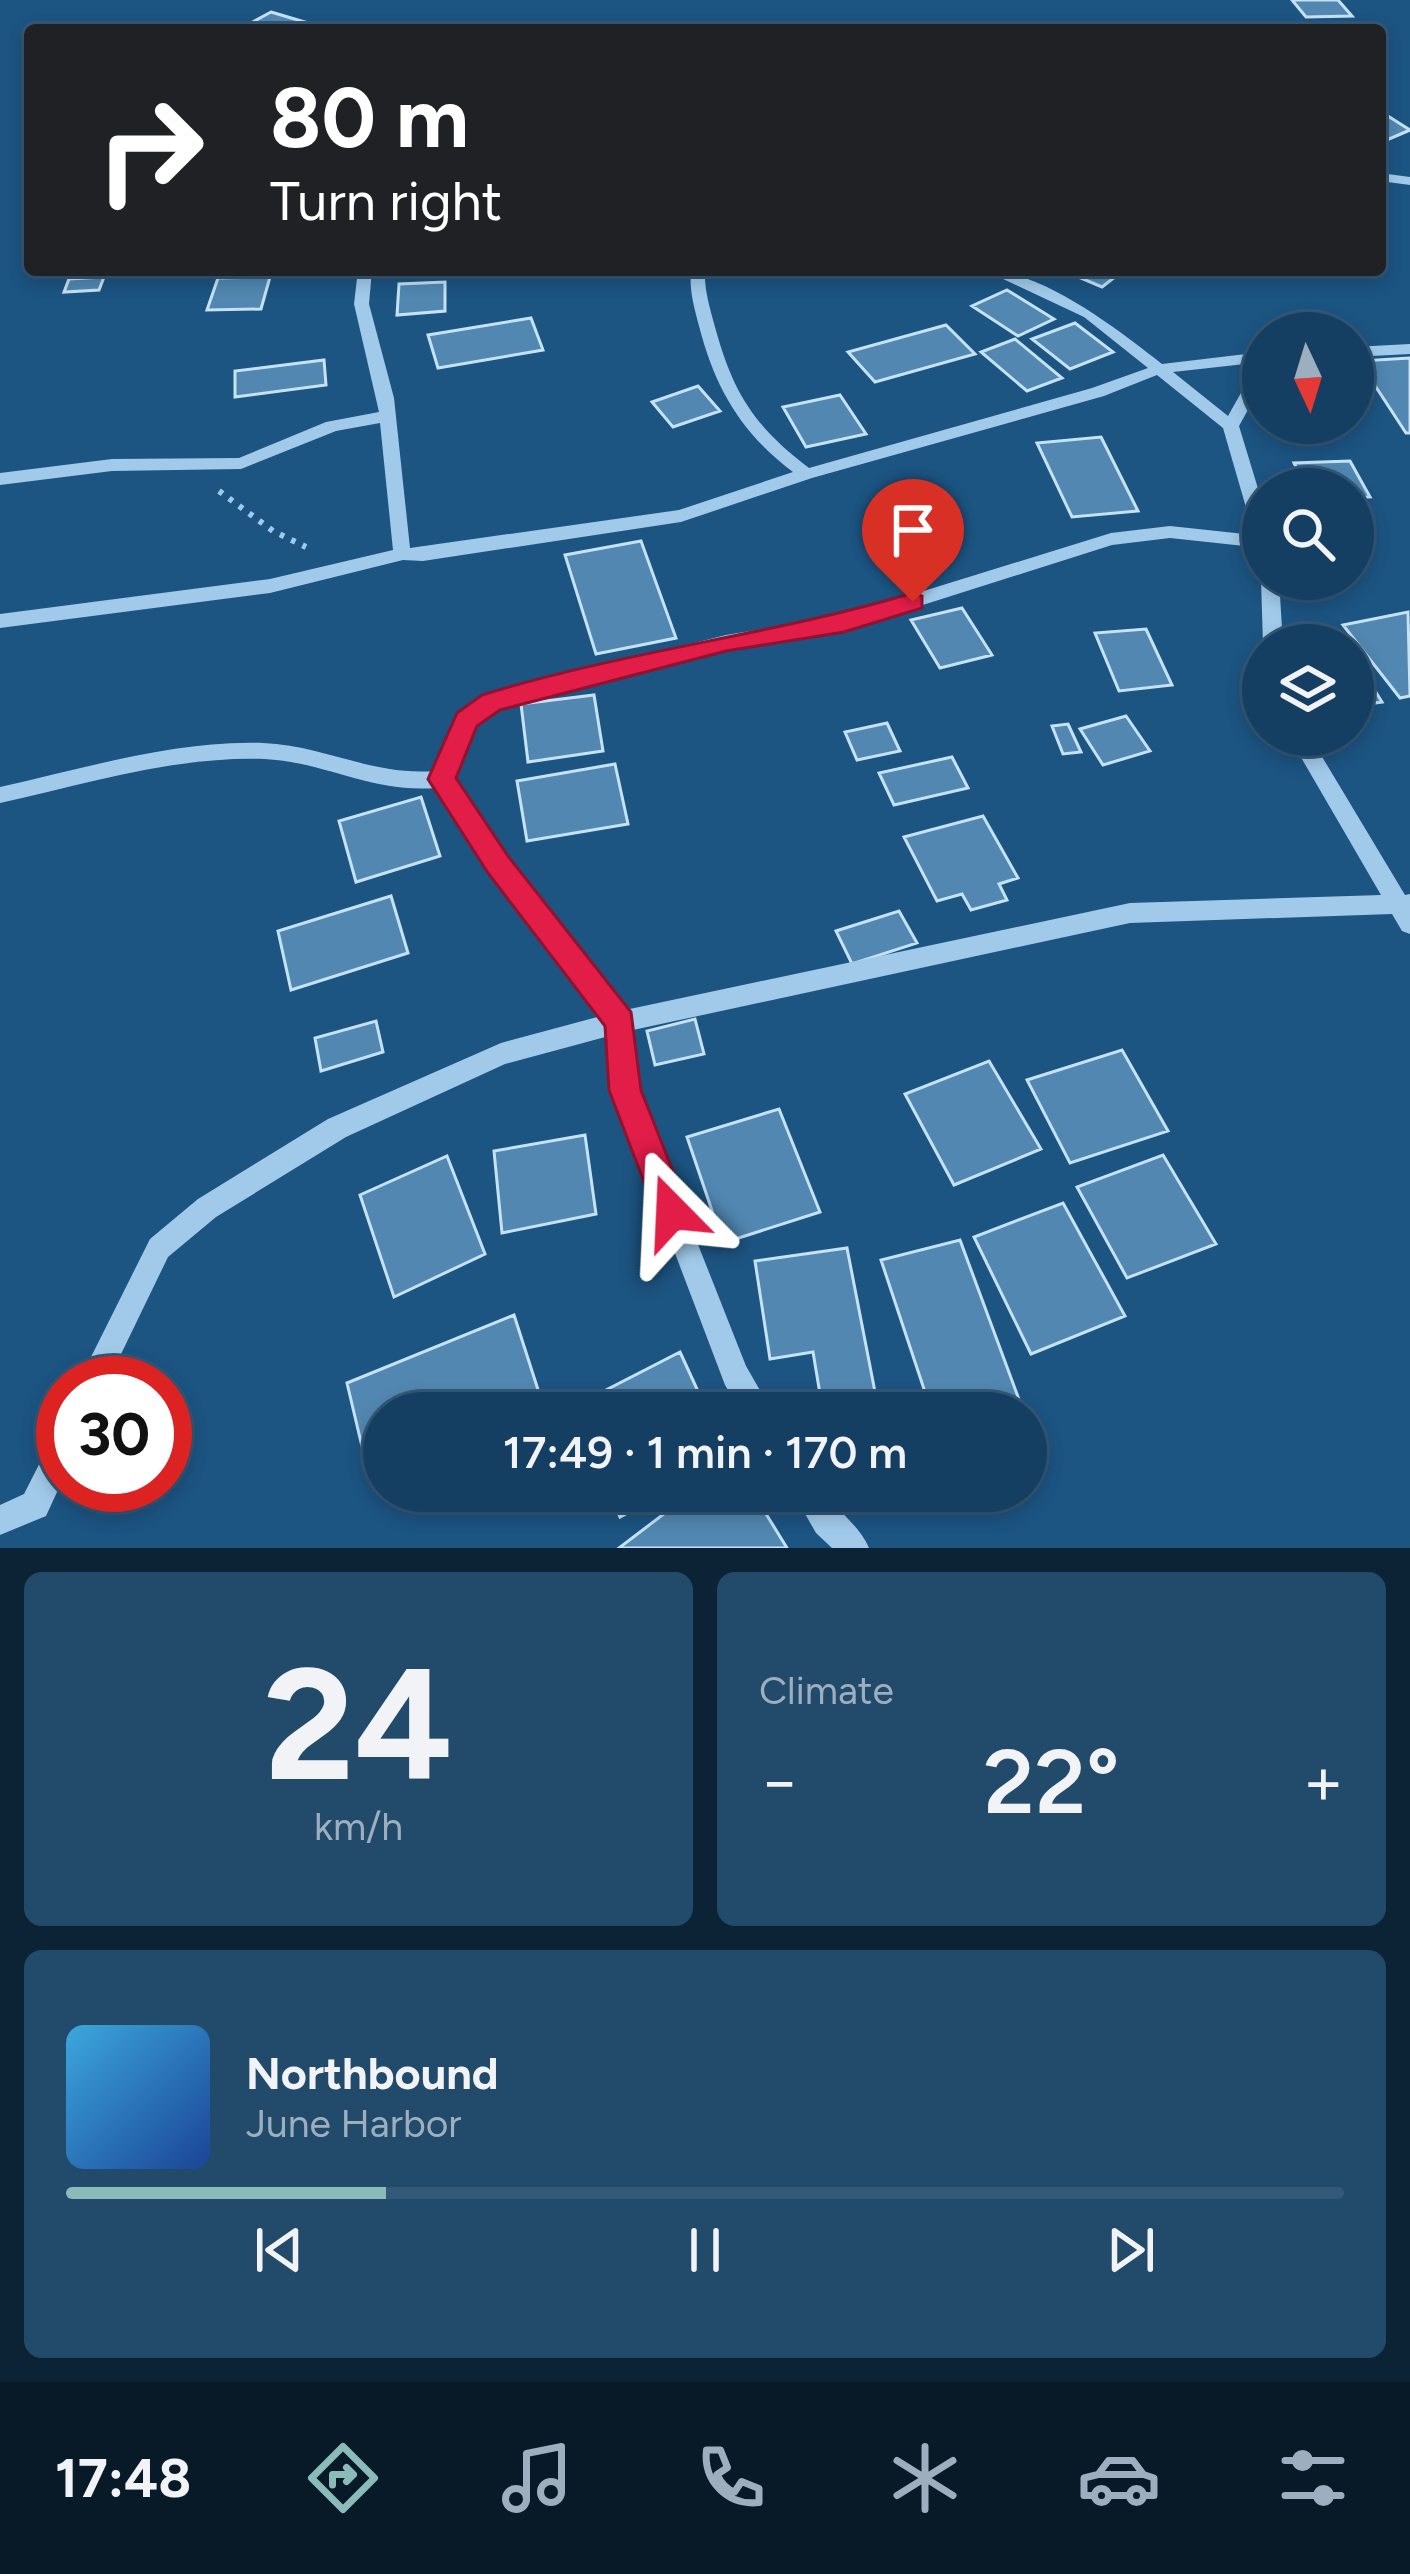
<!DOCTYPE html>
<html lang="en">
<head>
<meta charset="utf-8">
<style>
  body { margin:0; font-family:Figtree,sans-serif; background:#224a6b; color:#f1f3f6; height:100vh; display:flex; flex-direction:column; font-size:45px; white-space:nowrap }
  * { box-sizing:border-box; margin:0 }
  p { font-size:39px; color:#9dafbe }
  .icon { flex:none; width:66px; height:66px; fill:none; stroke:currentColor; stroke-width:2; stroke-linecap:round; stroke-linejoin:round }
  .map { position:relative; height:1548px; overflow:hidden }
  .drawer { display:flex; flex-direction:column; gap:24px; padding:24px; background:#0c2336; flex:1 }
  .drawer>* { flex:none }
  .guide { position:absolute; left:24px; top:24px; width:1362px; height:252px; border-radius:12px; box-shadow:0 6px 18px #0003,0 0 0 3px #345877; background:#202124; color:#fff; overflow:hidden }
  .needle { width:78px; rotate:176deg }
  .controls { position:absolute; left:1242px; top:312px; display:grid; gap:24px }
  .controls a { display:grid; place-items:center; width:132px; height:132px; border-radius:50%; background:#153f62; box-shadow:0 6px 18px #0003,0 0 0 3px #345877; font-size:60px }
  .speed { position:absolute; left:36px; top:1356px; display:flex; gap:24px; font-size:60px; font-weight:700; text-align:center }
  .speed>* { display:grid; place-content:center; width:156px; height:156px; border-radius:50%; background:#153f62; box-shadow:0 6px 18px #0003,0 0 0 3px #345877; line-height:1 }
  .speed .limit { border:18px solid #d22; background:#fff; color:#111 }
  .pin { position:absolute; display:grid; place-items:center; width:102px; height:102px; color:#fff; margin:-123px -51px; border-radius:50% 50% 50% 0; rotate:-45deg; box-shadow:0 0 12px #0007 }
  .pin .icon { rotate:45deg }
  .me { position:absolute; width:132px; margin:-66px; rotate:339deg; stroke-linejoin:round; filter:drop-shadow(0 0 9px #0008) }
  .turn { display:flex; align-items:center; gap:42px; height:252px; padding:0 48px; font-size:54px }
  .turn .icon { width:156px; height:156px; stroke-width:2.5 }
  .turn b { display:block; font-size:84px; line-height:102px }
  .big { font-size:90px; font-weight:600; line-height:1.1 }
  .drawer .tile { flex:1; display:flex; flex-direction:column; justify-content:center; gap:18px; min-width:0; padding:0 42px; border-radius:18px; background:#224a6b }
  .drawer .dial { align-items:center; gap:0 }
  .dial b { font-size:156px; line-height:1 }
  .song { display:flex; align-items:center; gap:36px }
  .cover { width:144px; height:144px; border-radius:18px; background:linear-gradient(135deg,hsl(200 70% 55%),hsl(220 70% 35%)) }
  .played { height:12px; border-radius:6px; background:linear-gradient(90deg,#8bbbb9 25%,#345877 25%) }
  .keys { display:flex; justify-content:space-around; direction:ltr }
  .heat { display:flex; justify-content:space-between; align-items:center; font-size:66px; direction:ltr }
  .drawer .tiles { flex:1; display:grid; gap:24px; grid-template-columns:1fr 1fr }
  .tile:last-child { grid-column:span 2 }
  .trip { position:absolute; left:363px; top:1392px; width:684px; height:120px; border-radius:60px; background:#153f62; box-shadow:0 6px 18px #0003,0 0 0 3px #345877; font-weight:600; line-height:120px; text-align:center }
  .menu { display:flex; height:192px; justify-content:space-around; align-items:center; background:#081927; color:#9dafbe }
  .menu .icon { width:84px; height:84px }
  .menu .selected { color:#8bbbb9 }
  .menu b { font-size:54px; color:#f1f3f6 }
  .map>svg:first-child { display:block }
</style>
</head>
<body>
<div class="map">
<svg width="1410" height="1548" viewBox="0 0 1410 1548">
  <rect width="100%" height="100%" fill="#1c5482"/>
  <path fill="#5187b1" stroke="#c5e2f7" stroke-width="3" d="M1292,0h46l14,16 -46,1z
    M271,12l37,11 -13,7h-57z
    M1380,111l30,19 -30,13z
    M1062,270h62l-22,17z
    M104,277l-5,13 -35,2 5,-13z
    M270,277l-9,32 -54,1 11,-32z
    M445,282v29l-48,4 2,-31z
    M1007,290l47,29 -36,17 -46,-30z
    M531,318l12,32 -105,18 -10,-33z
    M1075,323l38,29 -43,17 -38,-30z
    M946,325l29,29 -100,28 -27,-30z
    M1015,339l47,39 -35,13 -46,-39z
    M1410,358v75h-4l-47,-72z
    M324,360l2,25 -91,12v-26z
    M698,386l22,25 -47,16 -21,-25z
    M840,395l26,39 -60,13 -23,-40z
    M1101,437l37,74 -66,6 -35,-74z
    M1350,461l20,36 -17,1v-9h-46l-13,-26z
    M641,541l35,97 -80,16 -31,-99z
    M962,608l30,47 -52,13 -29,-48z
    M1408,612l2,84 -10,2 -57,-73z
    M1146,629l26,56 -53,6 -24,-58z
    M1353,655l29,47 -29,4z
    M594,695l9,56 -75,11 -7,-58z
    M1126,716l24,35 -47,14 -23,-36z
    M887,723l13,28 -43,9 -12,-28z
    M1068,724l13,28 -18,2 -11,-28z
    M952,757l16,31 -74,17 -15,-32z
    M615,764l13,60 -101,17 -10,-60z
    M421,797l19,59 -84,26 -17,-61z
    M983,816l35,62 -19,6 8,16 -36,10 -9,-16 -25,7 -33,-64z
    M391,896l17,57 -117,37 -13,-59z
    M899,911l18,32 -65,21 -16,-33z
    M695,1019l9,35 -49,11 -8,-34z
    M376,1021l7,31 -62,19 -6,-33z
    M1122,1050l46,81 -98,32 -43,-83z
    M989,1061l52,88 -87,36 -49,-91z
    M779,1109l41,103 -97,31 -36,-106z
    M585,1135l11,79 -94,19 -8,-82z
    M1163,1155l53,89 -89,34 -50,-91z
    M447,1156l38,98 -91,43 -34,-102z
    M1063,1203l62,113 -94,38 -57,-117z
    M960,1240l64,173h-92l-51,-153z
    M847,1248l29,149 -54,9 -9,-54 -43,7 -15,-98z
    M514,1315l27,84 -34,14h-123v52l-16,7 -21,-89z
    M680,1352l28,61h-130l-3,-7z
    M1026,1417l17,47 -17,5z
    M610,1491h58l-48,26z
    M694,1491h58l35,57h-168z"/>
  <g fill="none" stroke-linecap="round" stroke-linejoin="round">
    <path stroke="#a1caea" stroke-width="6" stroke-dasharray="4.5 8" stroke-linecap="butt" d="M219,491l54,40 33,16"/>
    <path fill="#a1caea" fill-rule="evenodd" d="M1380,173l30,4v8l-30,-4z
      M358,270h14l-3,34 25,94 16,150 269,-38 114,-38c-52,-39 -78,-84 -94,-146 -5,-19 -10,-36 -8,-56h14c-1,20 5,38 10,57 18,66 39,99 94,141l283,-80 56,-20 -64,-51 -100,-47c58,0 133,59 178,94l101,-12v10l-90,10 55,44 27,-48 8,-5v20l-24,43 24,79v43l-93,-10 -58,7 -268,85 -118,19 -229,59 -23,17 -21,53 53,80 119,152 505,-107 251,-8 -93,-160h21l96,160 5,-1v40l-8,-3 -10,-17 -262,9 -497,107 4,60 109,276 27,47h-31l-17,-28 -112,-295 -4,-54 -104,28 -159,73 -130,80 -48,40 -61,126h-29l72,-144 48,-40 130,-80 173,-76 100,-27 -111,-146 -54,-82c-65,5 -110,-26 -172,-29 -89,-3 -178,25 -264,44v-16c86,-19 175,-47 263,-44 60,2 109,33 172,28l24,-56 32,-21 235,-59 117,-19 268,-83 59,-7 84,9 -31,-107 -66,-53 -53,21 -292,82 -131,44 -258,39 -20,-1 -133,33 -270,35v-14l270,-35 123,-29 -13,-127 -44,8 -95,38 -129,2 -112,14v-12l112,-14 127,-1 87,-36 53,-10 -25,-108z
      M1410,344v10l-57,3v-10z
      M1263,575v4h16l4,66h-20l-2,-66z
      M63,1432v47l-17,37 -46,19v-30l24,-11 29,-57z
      M792,1491h32c13,20 36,35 45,57h-37l-16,-15z"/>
  </g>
  <path fill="#e11d48" stroke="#92132f" stroke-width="3" d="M913,593l9,3v12l-78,24 -118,19 -226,59 -23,16 -21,52 52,78 123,156 10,78 48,122 -5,12 -12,5 -12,-5 -51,-134 -4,-64 -117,-153 -60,-94 29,-66 25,-18c142,-44 290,-60 431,-102z"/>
</svg>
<div class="controls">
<a><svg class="needle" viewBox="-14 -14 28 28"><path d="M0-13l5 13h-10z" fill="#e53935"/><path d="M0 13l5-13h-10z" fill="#9dafbe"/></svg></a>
<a><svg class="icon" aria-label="search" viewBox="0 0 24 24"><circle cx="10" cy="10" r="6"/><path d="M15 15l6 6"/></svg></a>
<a><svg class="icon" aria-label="layers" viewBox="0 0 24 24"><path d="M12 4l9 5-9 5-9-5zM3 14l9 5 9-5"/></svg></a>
</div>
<div class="speed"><div class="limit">30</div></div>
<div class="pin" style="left:913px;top:602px;background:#d93025"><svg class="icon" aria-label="arrive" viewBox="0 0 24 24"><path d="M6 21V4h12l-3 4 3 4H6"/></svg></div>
<svg class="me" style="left:672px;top:1212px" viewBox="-20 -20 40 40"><path d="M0-17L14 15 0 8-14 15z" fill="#e11d48" stroke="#fff" stroke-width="4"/></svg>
<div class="trip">17:49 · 1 min · 170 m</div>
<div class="guide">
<div class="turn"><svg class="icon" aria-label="right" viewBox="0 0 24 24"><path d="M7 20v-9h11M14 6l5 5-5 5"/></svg><div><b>80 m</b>Turn right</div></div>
</div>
</div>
<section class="drawer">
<div class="tiles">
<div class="tile dial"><b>24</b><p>km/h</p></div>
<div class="tile"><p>Climate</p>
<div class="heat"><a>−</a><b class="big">22°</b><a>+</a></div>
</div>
<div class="tile">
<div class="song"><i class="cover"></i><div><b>Northbound</b><p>June Harbor</p></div></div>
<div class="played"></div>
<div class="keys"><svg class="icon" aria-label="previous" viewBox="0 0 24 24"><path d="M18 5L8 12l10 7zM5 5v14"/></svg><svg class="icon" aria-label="pause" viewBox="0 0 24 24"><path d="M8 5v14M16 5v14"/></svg><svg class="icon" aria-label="next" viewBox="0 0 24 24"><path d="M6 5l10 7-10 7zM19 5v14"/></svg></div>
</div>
</div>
</section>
<nav class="menu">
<b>17:48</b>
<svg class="icon selected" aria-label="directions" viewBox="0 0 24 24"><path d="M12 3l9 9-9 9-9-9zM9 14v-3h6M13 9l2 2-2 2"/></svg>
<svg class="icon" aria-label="music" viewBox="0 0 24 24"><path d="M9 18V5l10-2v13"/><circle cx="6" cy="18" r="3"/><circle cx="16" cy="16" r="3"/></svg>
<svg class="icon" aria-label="phone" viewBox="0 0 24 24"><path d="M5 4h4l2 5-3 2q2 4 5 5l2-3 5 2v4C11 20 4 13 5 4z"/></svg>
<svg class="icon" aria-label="climate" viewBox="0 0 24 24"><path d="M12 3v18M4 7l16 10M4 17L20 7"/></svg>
<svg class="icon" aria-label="car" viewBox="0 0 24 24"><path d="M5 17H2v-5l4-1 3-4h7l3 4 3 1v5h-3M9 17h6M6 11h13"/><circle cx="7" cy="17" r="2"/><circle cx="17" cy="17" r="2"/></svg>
<svg class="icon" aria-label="filters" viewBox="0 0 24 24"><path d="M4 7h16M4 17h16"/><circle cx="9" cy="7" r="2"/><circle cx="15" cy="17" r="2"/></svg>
</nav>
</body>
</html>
